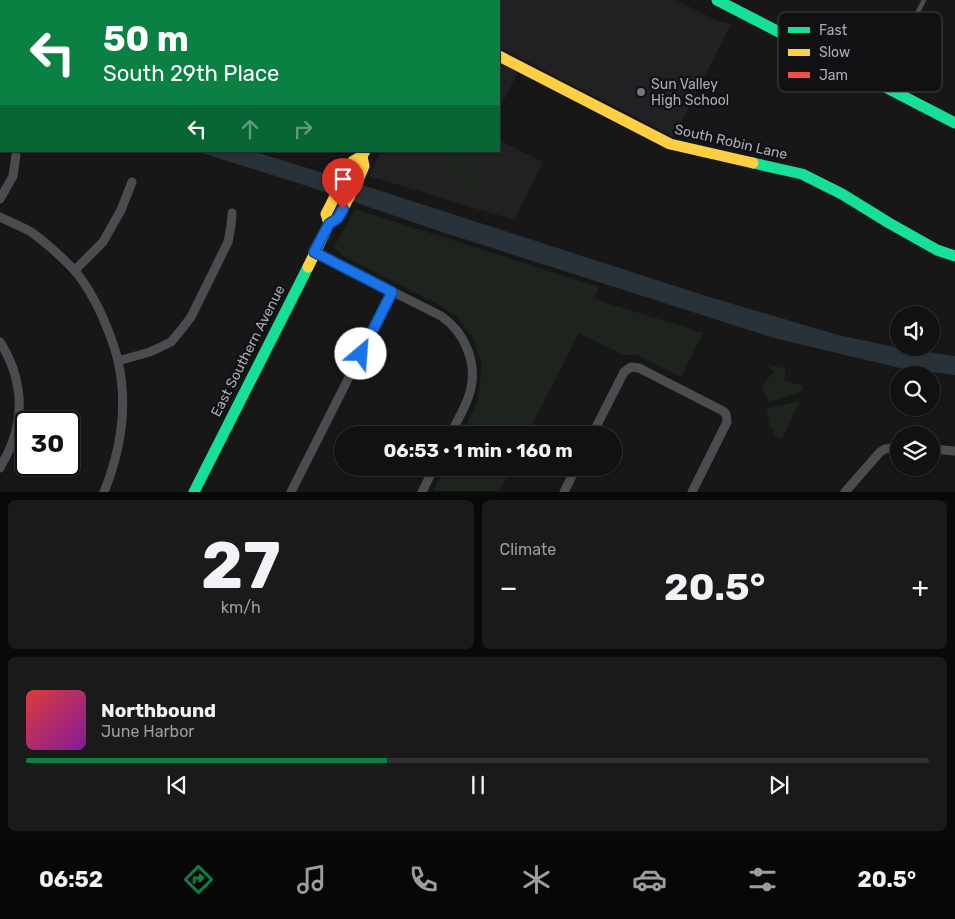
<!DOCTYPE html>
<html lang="en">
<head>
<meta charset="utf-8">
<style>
  body { margin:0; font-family:Rubik,sans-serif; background:#1a1a1a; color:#f1f3f6; height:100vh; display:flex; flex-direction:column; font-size:19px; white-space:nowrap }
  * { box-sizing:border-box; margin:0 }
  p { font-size:16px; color:#9c9d9f }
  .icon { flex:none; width:28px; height:28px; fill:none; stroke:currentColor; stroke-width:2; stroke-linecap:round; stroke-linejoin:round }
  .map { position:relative; height:492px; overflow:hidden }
  .drawer { display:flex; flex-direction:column; gap:8px; padding:8px; background:#090909; flex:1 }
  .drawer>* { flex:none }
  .banner { position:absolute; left:0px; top:0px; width:500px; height:152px; box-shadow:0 1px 4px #0004,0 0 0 1px #303131; background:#0b8043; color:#fff; overflow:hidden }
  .fabs { position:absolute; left:890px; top:306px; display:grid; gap:10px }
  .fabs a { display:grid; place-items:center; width:50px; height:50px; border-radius:50%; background:#111; box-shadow:0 1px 4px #0004,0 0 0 1px #303131; font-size:25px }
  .speed { position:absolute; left:15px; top:411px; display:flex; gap:10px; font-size:25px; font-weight:700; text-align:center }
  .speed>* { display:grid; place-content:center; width:65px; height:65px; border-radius:50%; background:#111; box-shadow:0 1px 4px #0004,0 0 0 1px #303131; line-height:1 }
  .speed .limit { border:2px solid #111; border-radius:8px; background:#fff; color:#111 }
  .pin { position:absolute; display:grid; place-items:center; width:42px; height:42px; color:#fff; margin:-51px -21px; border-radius:50% 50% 50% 0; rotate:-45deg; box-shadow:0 0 5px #0007 }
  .pin .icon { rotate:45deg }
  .me { position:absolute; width:55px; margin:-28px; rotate:27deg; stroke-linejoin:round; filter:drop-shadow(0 0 4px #0008) }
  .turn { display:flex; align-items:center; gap:18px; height:105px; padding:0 20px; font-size:22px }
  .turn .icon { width:65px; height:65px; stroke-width:2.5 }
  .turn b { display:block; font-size:35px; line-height:42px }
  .lanes { display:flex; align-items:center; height:48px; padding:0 20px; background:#0003; justify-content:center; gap:25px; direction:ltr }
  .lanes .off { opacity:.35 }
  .big { font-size:38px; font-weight:700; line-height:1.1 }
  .drawer .widget { flex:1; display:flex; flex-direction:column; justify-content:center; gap:8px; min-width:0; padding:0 18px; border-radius:8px; background:#1a1a1a }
  .drawer .dial { align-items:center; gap:0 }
  .dial b { font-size:65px; line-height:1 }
  .song { display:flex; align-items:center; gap:15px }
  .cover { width:60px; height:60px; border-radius:8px; background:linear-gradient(135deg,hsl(0 70% 55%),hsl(290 70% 35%)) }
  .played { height:5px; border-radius:2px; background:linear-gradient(90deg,#0b8043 40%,#303131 40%) }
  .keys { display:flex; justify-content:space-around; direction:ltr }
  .heat { display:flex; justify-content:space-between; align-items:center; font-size:28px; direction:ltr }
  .drawer .tiles { flex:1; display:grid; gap:8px; grid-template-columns:1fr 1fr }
  .widget:last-child { grid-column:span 2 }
  .trip { position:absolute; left:334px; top:426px; width:288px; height:50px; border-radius:25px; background:#111; box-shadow:0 1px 4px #0004,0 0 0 1px #303131; font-weight:700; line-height:50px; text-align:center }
  .menu { display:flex; height:80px; justify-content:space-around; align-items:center; background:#070707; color:#9c9d9f }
  .menu .icon { width:35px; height:35px }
  .menu .current { color:#0b8043 }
  .menu b { font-size:22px; color:#f1f3f6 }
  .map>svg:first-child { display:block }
</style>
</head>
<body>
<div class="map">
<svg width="955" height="492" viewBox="0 0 955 492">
  <rect width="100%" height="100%" fill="#171717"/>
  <path fill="#212123" d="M457,0h219l42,21 13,3 -57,113 -175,-90v-46h-43z
    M499,62l19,10 -19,38z
    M499,140l44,22 -29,58 -145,-44 12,-25h118z"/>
  <path fill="#1d241e" d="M453,151l24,1 -16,31 -20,-10z
    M475,166l14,7 -13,26 -14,-8z
    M355,209l244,78 -5,12 109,34 -22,44 -44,-22h-13l-45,-22 -52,102h-66l17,-35 4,-35 -9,-27 -15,-21 -19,-12 -96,-49 -9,-9z
    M766,364l20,5 -2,11 19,6 -2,6 -32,10 -7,-16 12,-15z
    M800,401l-18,38 -9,-4 2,-4 -5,-4 -4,-18z
    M445,468h66l-12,23h-66z"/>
  <path fill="#2a3239" d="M196,151h56l129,40 328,106 129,38 61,13 56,8v19l-55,-7 -126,-30 -332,-106 -138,-47z"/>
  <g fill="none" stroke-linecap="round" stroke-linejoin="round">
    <path stroke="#4b4c50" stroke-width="4.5" d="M891,65l33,-65"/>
    <path stroke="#4b4c50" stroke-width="9" d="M0,199l13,-23 3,-21
      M0,217c10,5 21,9 31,15 13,9 32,26 43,38 11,12 23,34 29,48 6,14 12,29 15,43 10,44 3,89 -14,131
      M314,252l127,64c24,16 37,48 29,76 -4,15 -13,29 -20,43
      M75,270l28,-28 18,-32 11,-28
      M0,342c20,31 25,67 12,101 -3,9 -8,17 -12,25
      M118,361l32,-9 21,-10 10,-12 10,-13 37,-75 3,-16 1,-13
      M592,435l32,-63 7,-5 8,1 84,43 3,3 1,8 -35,70
      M931,449l24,2
      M291,492l101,-200
      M422,492l12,-24
      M564,492l12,-24
      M845,492l35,-40 5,-3 14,-2"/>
    <path stroke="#16e098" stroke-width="11" d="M717,0l238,123
      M753,163l49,11 40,20 47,29 48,27 18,6
      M194,492l114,-225"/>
    <path stroke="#ffcf43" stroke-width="11" d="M499,56l171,88 83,19
      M329,224l-3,-10 27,-53 9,-5 3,-5
      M308,267l21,-43 9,-6 21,-40 5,-12 -2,-10"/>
    <path stroke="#f24e42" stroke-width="11" d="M440,0v1"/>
  </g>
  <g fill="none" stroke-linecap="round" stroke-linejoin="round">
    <defs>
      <path id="route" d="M343,209l-5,9 -9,6 -15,28 78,40 -31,62"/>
    </defs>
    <use href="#route" stroke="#114b97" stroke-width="12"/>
    <use href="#route" stroke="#1a73e8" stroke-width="9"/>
  </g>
  <circle fill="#757880" stroke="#111113" stroke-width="2" cx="641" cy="92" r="5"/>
  <g text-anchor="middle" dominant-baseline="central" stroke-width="5" stroke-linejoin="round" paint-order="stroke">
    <g font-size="14" fill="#a8adb8" stroke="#111113" text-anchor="start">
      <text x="651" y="84">Sun Valley<tspan x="651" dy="16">High School</tspan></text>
    </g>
    <g font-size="14" fill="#a8adb8" stroke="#111113">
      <text transform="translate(731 142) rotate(13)">South Robin Lane</text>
      <text transform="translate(248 351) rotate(-63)">East Southern Avenue</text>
    </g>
  </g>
  <rect x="778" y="12" width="164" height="80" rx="8" fill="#111113" stroke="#3e4045" stroke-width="1"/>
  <rect x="788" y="27" width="22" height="6" fill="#16e098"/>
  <rect x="788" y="49" width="22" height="7" fill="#ffcf43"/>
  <rect x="788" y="72" width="22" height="6" fill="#f24e42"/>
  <g font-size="14" fill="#a8adb8">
    <text x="819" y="35">Fast</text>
    <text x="819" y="57">Slow</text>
    <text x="819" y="80">Jam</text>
  </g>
</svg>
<div class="fabs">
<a><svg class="icon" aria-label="sound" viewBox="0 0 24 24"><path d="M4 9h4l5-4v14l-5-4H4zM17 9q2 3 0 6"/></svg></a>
<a><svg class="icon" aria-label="search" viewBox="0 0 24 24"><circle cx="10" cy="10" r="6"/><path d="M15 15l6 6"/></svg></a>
<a><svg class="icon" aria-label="layers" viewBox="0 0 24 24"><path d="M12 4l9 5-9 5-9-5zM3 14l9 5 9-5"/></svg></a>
</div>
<div class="speed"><div class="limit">30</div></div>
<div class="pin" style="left:343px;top:209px;background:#d93025"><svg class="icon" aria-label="arrive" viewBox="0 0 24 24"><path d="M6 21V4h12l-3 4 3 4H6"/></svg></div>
<svg class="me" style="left:361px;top:354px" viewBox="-20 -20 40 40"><circle r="19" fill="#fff"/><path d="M0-13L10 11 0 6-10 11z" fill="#1a73e8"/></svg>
<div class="trip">06:53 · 1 min · 160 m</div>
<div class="banner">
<div class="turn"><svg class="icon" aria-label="left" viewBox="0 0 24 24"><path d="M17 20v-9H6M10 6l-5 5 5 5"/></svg><div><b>50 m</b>South 29th Place</div></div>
<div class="lanes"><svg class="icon" aria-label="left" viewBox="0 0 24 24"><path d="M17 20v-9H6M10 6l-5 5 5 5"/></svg><svg class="icon off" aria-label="ahead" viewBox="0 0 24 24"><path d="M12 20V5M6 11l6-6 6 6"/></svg><svg class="icon off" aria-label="right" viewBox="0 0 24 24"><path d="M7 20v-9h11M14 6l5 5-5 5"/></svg></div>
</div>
</div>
<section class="drawer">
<div class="tiles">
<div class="widget dial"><b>27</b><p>km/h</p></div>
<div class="widget"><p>Climate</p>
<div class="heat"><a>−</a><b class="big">20.5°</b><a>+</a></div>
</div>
<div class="widget">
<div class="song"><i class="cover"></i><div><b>Northbound</b><p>June Harbor</p></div></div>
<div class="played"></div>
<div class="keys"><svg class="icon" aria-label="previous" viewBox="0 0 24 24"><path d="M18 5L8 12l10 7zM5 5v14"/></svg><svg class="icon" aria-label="pause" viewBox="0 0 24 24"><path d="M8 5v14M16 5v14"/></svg><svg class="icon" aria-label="next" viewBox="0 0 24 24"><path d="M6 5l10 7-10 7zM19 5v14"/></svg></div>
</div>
</div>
</section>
<nav class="menu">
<b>06:52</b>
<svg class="icon current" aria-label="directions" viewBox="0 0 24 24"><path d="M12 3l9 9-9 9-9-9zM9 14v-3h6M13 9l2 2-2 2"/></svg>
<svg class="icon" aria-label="music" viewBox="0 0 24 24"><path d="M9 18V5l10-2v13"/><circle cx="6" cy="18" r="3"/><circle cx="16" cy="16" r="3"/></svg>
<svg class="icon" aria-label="phone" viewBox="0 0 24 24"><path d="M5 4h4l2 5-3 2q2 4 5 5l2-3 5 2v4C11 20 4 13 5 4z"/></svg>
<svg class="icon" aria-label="climate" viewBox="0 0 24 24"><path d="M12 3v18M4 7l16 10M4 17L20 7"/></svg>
<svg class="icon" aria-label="car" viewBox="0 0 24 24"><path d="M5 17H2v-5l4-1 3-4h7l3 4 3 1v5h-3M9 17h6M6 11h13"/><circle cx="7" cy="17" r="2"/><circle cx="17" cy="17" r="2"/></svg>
<svg class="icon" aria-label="filters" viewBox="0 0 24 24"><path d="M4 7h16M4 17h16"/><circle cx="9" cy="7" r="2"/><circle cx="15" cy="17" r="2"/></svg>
<b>20.5°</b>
</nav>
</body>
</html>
